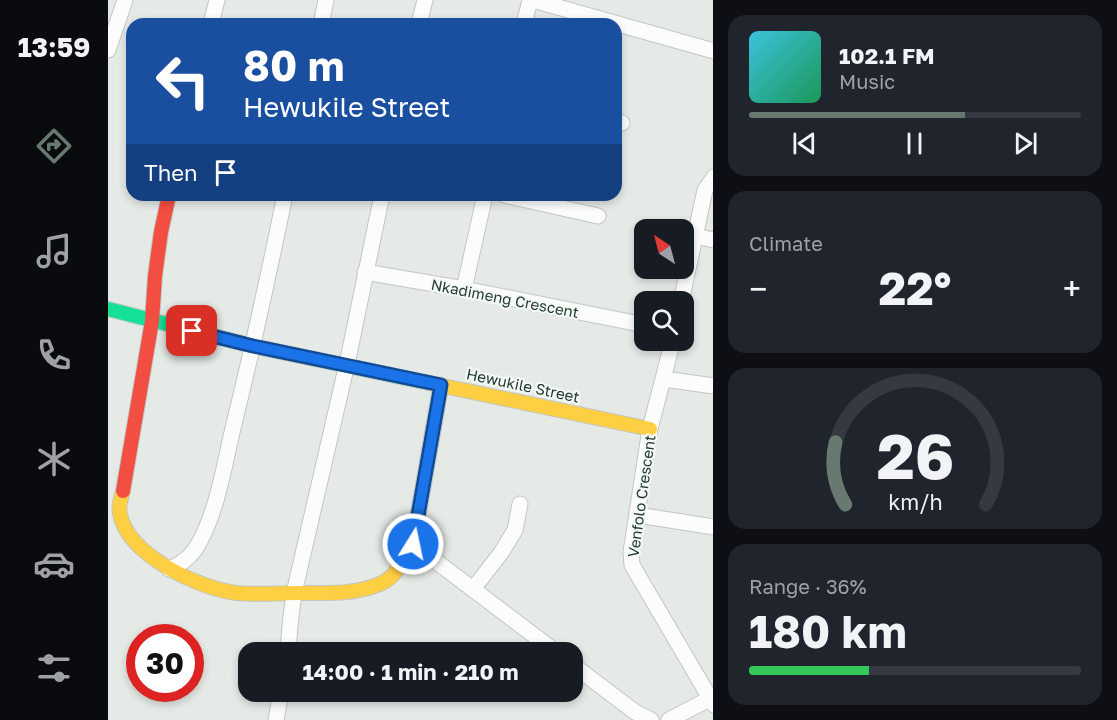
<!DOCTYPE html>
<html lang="en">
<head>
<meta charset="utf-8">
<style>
  body { margin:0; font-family:"Golos Text",sans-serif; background:#20242c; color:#f1f3f6; height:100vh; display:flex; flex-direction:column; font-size:22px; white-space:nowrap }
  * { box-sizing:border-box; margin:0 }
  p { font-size:20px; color:#9ea1a6 }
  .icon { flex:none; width:33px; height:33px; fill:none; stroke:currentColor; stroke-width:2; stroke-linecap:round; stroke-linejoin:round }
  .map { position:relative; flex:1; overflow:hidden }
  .details { display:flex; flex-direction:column; gap:15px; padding:15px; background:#0d0f14; width:404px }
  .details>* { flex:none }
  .hud { position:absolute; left:18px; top:18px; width:496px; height:183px; border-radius:18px; box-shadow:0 3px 9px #0003; background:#1a4fa0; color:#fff; overflow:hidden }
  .needle { width:39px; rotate:324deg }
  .buttons { position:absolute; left:526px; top:219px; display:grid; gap:12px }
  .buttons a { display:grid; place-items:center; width:60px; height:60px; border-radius:12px; background:#171b24; box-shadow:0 3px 9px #0003; font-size:30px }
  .speed { position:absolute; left:18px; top:624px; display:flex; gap:12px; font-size:30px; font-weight:700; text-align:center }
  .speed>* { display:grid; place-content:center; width:78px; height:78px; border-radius:50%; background:#171b24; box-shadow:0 3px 9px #0003; line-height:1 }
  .speed .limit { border:9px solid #d22; background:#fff; color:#111 }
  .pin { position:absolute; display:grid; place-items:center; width:51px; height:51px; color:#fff; margin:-26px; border-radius:12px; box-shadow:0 3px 9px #0006 }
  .me { position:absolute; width:66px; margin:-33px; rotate:10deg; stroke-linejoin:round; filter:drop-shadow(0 0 4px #0008) }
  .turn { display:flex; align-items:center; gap:21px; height:126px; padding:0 18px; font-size:27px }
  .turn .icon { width:78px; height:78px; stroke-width:2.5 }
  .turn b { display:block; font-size:42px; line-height:51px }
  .then { display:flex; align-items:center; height:57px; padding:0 18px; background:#0003; gap:12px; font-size:22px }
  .big { font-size:45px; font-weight:700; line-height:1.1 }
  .details .widget { flex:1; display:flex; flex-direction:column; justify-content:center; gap:9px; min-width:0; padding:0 21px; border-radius:18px; background:#20242c }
  .details .dial { align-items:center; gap:0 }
  .dial svg { height:156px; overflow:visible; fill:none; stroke:#363941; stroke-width:7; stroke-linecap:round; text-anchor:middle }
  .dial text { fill:#f1f3f6; stroke:none }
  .song { display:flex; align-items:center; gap:18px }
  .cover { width:72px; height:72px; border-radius:9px; background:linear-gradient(135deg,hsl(190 70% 55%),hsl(150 70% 35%)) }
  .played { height:6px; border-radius:3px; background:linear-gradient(90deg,#68796f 65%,#363941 65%) }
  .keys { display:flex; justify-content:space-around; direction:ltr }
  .heat { display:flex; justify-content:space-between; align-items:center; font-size:33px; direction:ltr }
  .charge { height:9px; border-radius:4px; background:linear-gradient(90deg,#34c759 36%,#363941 0) }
  .trip { position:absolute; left:130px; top:642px; width:345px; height:60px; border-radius:18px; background:#171b24; box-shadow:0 3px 9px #0003; font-weight:700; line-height:60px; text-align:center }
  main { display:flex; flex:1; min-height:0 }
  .dock { display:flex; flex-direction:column; width:108px; justify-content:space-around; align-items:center; background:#090b0e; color:#9ea1a6 }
  .dock .icon { width:42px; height:42px }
  .dock .on { color:#68796f }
  .dock b { font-size:27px; color:#f1f3f6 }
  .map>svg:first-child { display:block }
</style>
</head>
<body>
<main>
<nav class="dock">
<b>13:59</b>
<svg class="icon on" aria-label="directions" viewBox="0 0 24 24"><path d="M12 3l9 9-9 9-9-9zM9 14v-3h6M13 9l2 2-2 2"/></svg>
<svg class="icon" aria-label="music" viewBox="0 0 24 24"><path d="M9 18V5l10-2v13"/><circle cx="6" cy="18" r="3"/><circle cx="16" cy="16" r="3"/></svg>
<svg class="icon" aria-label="phone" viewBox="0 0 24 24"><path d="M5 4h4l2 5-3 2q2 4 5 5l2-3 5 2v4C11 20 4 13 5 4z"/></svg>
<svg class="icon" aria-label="climate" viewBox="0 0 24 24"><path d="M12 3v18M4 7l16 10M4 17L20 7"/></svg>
<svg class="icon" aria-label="car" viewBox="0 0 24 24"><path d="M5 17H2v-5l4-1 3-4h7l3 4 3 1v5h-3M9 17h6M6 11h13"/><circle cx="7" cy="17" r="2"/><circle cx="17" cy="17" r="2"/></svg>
<svg class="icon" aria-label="filters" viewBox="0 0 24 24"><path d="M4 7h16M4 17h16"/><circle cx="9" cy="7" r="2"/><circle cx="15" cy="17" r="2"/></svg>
</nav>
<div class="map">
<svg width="606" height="720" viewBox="0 0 606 720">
  <rect width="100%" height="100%" fill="#e5eae6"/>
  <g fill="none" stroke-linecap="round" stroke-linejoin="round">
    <defs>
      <path id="street" d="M425,0l181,51
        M103,24l6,-24
        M213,24l5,-24
        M311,24l6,-24
        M416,24l6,-24
        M0,50l17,-50
        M508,122l6,1
        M396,195l94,21
        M587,236l19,4
        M257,272l99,17 181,36
        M356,289l21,-94
        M573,302l24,-112 9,-13
        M565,340l-23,89 -19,123 1,13 82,140
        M556,379l50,7
        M333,385l-28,159 143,108
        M530,515l76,12
        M61,569c14,-5 23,-13 30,-26 19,-35 25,-77 34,-115 19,-77 36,-155 52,-233
        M365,589l28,-36 14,-23 5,-26
        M180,652l2,-27 4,-32 53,-229 35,-169
        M465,665l62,47 16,8
        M168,720l5,-28
        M561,720l40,-21"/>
      <path id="fast" d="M0,309l145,37 176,37"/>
      <path id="slow" d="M321,383l221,46
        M15,491c-2,7 -5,16 -3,23 8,41 78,74 116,79 20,2 44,0 65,0 27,0 55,2 81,-10 14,-6 23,-26 31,-39"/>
      <path id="jam" d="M15,491l29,-170 3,-45 6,-44 8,-37"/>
    </defs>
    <use href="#street" stroke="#c2c7c3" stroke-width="17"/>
    <use href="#fast" stroke="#c1c7c3" stroke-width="16"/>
    <use href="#slow" stroke="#c1c7c3" stroke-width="16"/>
    <use href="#jam" stroke="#c1c7c3" stroke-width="16"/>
    <use href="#street" stroke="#fbfcfb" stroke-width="15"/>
    <use href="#fast" stroke="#16e098" stroke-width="14"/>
    <use href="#slow" stroke="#ffcf43" stroke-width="14"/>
    <use href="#jam" stroke="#f24e42" stroke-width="14"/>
  </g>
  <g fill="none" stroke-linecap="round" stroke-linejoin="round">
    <defs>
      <path id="route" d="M84,331l61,15 188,39 -28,159"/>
    </defs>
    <use href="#route" stroke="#114b97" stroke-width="15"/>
    <use href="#route" stroke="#1a73e8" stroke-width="10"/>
  </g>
  <g text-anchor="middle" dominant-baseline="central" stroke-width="4.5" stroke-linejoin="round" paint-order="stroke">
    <g font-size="15" fill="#243c2f" stroke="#f4f9f5">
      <text transform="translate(397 298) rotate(11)">Nkadimeng Crescent</text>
      <text transform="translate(415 385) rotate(12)">Hewukile Street</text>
      <text transform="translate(533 496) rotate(-82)">Venfolo Crescent</text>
    </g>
  </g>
</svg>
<div class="buttons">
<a><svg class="needle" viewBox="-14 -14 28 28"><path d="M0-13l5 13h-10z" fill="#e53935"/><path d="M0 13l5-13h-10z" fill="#9ea1a6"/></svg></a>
<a><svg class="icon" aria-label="search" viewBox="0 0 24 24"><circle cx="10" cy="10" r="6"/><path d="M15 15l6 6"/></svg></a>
</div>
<div class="speed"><div class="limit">30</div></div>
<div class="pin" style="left:84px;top:331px;background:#d93025"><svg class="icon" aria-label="arrive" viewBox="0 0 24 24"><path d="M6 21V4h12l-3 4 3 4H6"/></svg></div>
<svg class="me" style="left:305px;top:544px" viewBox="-20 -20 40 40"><circle r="17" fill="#1a73e8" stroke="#fff" stroke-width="3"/><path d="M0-11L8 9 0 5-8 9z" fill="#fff"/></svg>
<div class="trip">14:00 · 1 min · 210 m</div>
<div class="hud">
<div class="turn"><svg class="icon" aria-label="left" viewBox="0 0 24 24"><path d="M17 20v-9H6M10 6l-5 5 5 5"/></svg><div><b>80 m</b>Hewukile Street</div></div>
<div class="then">Then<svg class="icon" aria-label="arrive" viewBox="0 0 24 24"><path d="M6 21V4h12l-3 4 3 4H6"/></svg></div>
</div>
</div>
<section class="details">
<div class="widget">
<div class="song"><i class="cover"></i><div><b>102.1 FM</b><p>Music</p></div></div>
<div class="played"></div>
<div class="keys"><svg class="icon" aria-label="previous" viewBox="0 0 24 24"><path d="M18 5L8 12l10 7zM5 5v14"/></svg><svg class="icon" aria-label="pause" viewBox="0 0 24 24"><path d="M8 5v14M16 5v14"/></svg><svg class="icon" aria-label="next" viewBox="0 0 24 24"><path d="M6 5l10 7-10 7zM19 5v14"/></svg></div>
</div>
<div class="widget"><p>Climate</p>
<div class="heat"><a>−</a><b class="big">22°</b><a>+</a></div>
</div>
<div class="widget dial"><svg viewBox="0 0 100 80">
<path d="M14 69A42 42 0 1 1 86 69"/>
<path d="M14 69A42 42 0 0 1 9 37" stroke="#68796f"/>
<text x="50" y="56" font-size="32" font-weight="700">26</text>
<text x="50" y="72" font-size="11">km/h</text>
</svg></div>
<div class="widget"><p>Range · 36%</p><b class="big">180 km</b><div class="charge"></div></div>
</section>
</main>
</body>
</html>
